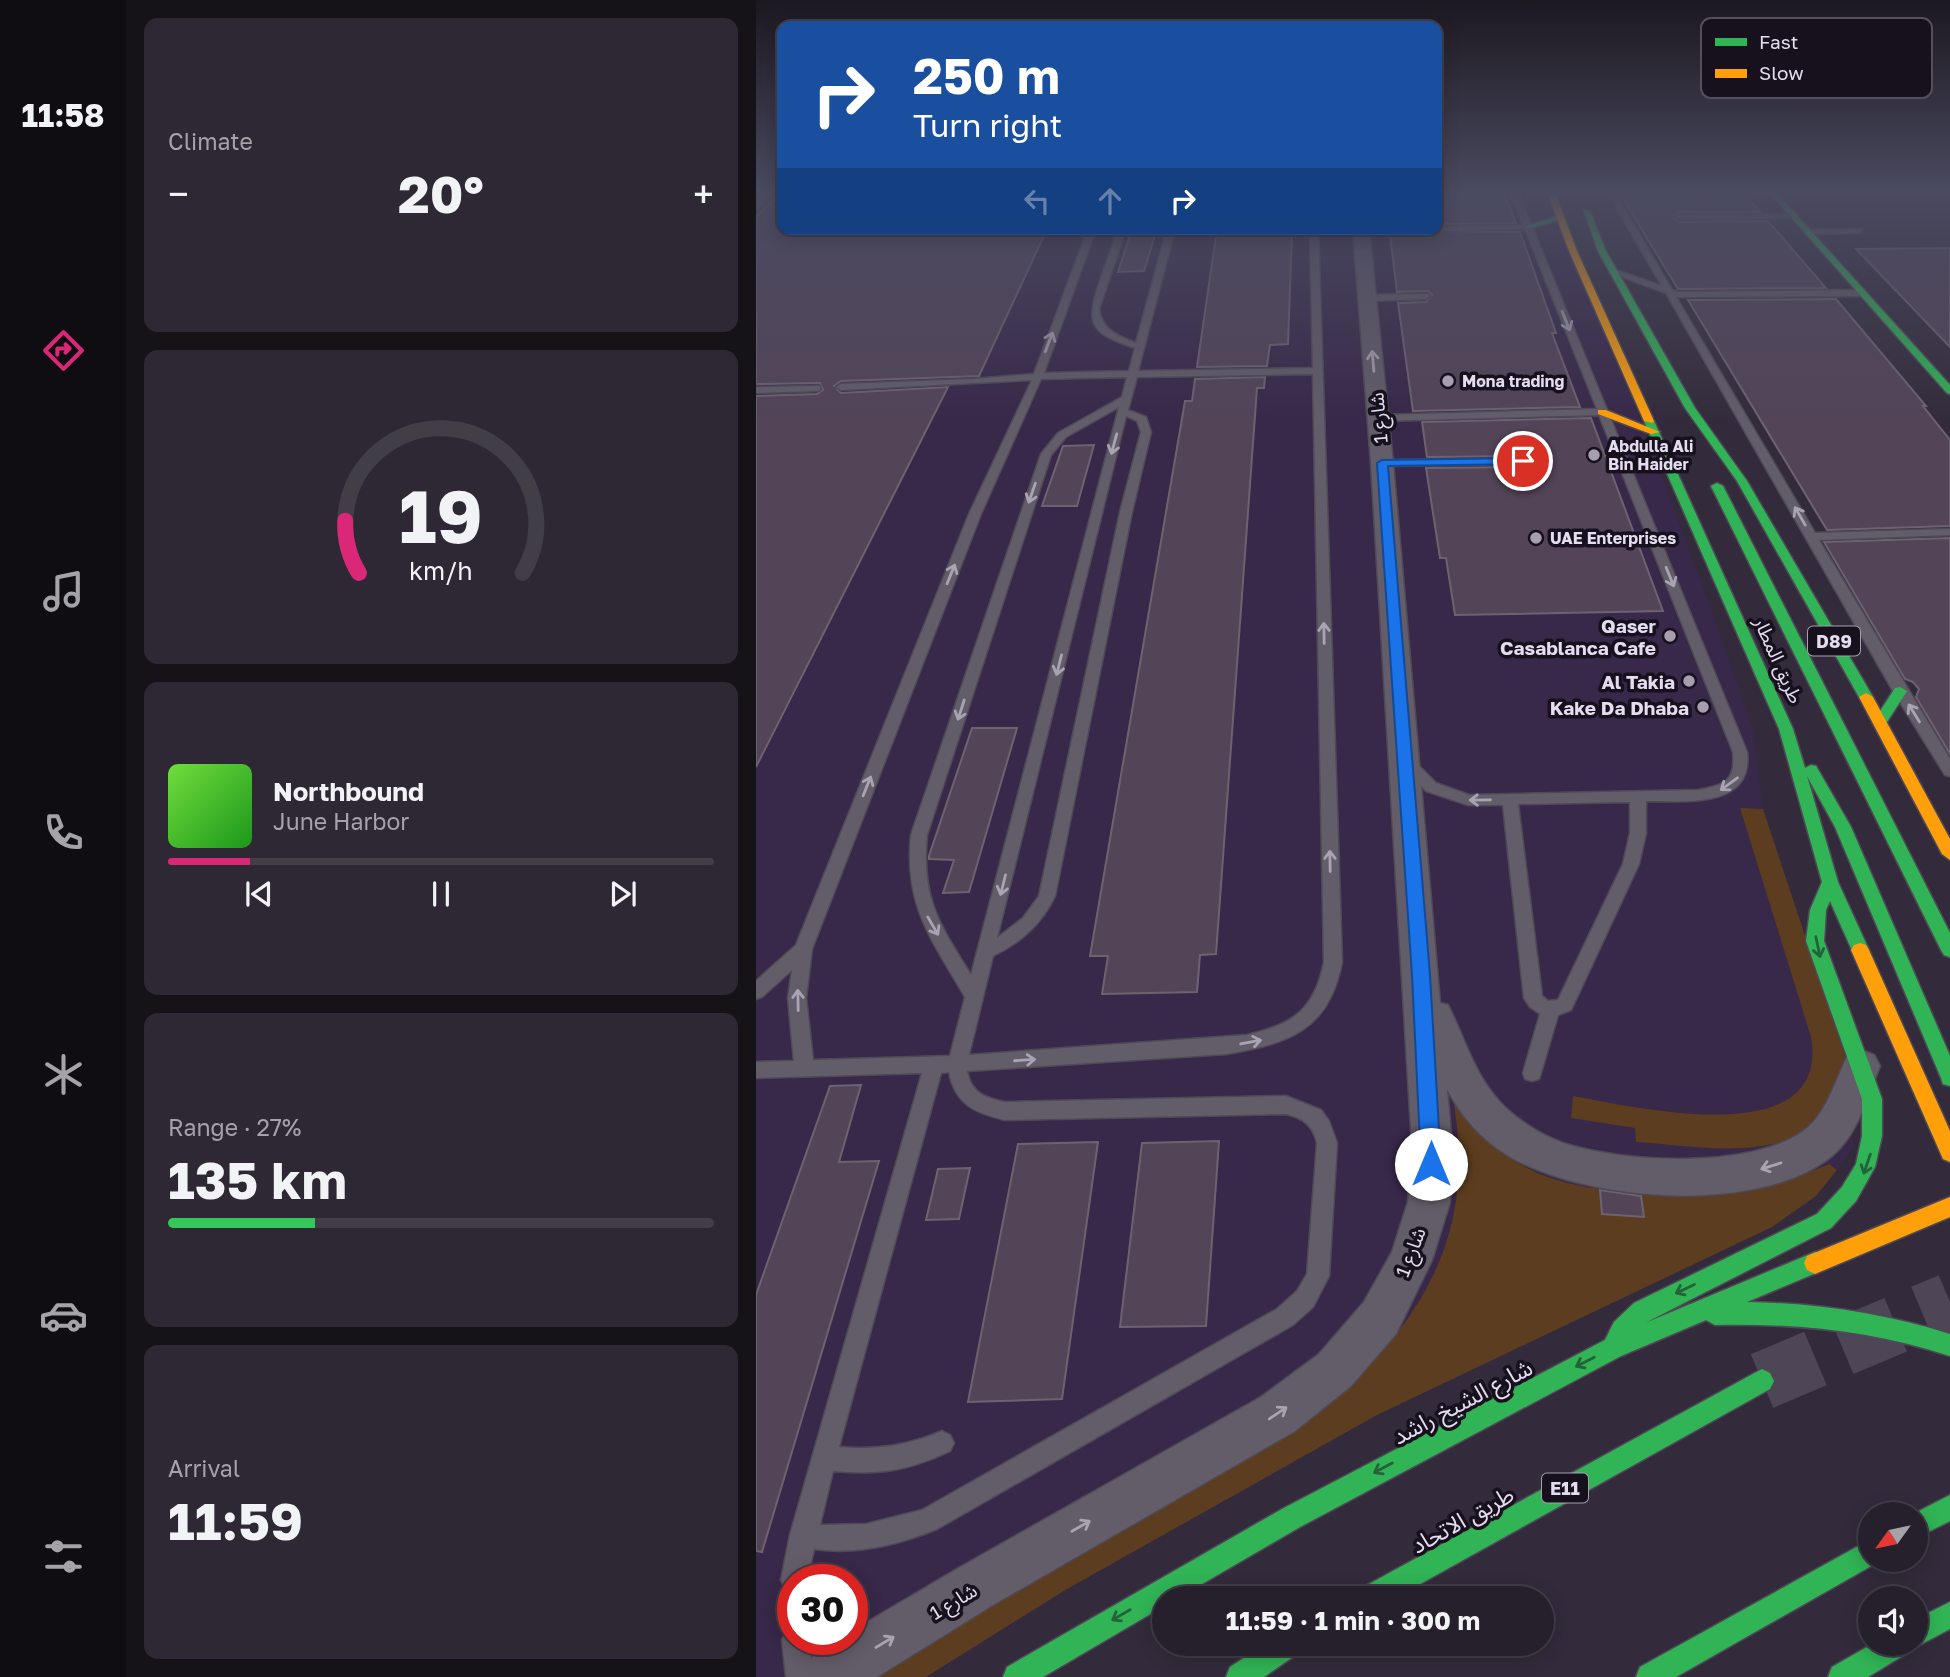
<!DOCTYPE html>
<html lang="en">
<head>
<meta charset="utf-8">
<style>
  body { margin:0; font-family:"Golos Text","Noto Sans Arabic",sans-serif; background:#2e2834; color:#f1f3f6; height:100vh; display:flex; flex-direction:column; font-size:26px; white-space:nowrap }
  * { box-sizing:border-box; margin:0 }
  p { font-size:23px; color:#a4a3a9 }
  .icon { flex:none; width:38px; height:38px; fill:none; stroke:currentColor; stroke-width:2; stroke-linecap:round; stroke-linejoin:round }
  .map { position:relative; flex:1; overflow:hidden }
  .details { display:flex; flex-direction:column; gap:18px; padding:18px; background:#151218; width:630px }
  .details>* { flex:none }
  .banner { position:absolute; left:21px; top:21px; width:665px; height:214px; border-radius:14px; box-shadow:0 4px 18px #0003,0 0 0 2px #423e48; background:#1a4fa0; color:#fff; overflow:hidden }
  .needle { width:46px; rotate:237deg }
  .fabs { position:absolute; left:1102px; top:1502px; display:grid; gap:14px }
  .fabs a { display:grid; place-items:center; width:70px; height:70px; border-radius:50%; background:#26202c; box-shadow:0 4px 18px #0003,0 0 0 2px #423e48; font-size:35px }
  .speed { position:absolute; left:21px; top:1564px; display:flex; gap:14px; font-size:35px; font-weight:700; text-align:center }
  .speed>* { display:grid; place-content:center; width:91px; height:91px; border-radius:50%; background:#26202c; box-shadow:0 4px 18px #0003,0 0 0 2px #423e48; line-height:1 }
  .speed .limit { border:10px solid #d22; background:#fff; color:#111 }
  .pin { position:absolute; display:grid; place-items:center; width:60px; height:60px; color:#fff; margin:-30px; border:4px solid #fff; border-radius:50%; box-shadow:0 2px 7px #0007 }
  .me { position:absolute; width:77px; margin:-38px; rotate:0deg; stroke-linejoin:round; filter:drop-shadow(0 0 5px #0008) }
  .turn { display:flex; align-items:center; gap:24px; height:147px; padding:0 21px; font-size:32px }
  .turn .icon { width:91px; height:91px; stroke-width:2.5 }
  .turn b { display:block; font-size:49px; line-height:60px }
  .lanes { display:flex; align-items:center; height:66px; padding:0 21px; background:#0003; justify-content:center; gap:35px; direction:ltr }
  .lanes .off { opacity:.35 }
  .big { font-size:52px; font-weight:700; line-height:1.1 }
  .details .widget { flex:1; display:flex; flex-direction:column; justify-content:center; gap:10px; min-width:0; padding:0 24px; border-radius:14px; background:#2e2834 }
  .details .dial { align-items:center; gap:0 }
  .dial svg { height:182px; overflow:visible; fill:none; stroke:#423e48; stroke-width:7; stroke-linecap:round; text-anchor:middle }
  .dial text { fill:#f1f3f6; stroke:none }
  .song { display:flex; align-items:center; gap:21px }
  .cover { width:84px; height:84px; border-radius:10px; background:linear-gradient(135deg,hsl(100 70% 55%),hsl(120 70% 35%)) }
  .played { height:7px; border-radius:4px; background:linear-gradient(90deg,#db2777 15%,#423e48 15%) }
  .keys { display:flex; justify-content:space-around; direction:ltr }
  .heat { display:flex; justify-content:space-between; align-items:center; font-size:38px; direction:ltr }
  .charge { height:10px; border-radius:5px; background:linear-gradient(90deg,#34c759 27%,#423e48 0) }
  .trip { position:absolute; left:396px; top:1586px; width:402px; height:70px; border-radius:35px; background:#26202c; box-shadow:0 4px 18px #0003,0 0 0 2px #423e48; font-weight:700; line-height:70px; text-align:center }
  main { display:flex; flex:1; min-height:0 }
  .menu { display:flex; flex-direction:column; width:126px; justify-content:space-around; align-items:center; background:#0f0d12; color:#a4a3a9 }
  .menu .icon { width:49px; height:49px }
  .menu .on { color:#db2777 }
  .menu b { font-size:32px; color:#f1f3f6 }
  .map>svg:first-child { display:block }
</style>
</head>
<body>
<main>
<nav class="menu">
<b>11:58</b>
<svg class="icon on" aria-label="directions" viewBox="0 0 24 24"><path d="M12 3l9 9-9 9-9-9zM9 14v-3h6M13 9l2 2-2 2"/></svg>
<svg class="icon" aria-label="music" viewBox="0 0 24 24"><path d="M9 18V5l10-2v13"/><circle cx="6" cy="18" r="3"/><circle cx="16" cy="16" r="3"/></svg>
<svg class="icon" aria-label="phone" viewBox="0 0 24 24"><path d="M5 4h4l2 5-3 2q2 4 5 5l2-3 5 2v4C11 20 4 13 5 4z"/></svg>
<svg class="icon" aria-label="climate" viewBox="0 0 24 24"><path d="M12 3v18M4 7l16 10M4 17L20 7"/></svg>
<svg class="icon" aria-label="car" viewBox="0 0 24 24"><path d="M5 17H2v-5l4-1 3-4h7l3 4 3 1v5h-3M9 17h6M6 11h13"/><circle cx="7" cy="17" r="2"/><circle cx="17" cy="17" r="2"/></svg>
<svg class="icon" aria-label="filters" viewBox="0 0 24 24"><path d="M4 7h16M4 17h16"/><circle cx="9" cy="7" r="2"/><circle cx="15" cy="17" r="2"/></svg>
</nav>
<section class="details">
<div class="widget"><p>Climate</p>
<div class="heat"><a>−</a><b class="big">20°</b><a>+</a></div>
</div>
<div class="widget dial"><svg viewBox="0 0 100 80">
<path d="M14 69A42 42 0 1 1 86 69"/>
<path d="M14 69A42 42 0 0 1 8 46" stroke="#db2777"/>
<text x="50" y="56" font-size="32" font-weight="700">19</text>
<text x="50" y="72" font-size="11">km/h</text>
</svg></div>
<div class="widget">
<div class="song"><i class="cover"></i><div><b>Northbound</b><p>June Harbor</p></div></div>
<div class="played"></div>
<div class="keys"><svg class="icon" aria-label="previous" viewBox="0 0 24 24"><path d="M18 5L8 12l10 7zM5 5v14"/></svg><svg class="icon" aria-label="pause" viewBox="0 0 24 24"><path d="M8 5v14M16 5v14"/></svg><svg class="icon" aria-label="next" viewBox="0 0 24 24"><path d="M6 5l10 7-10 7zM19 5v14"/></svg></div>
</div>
<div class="widget"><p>Range · 27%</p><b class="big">135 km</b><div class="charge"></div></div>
<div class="widget"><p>Arrival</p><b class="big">11:59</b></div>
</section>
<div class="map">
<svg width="1194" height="1677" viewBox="0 0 1194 1677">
  <rect width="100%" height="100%" fill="#332b3b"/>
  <path fill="#382849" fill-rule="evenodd" d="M0,190h26v39h655v-39h104l98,224 72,195 42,120 10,80 83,250 8,88 -38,49 -44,31 -395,188 -310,174 -141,88h-170zM37,1580h59v60h-59z"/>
  <path fill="#5d3d1f" d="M984,808l23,1 83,250c-3,13 -8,23 -14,35 -4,7 -8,17 -13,24 -39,46 -130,27 -183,24l-1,-14 -64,-10 2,-22c62,11 258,58 238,-59z
    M698,1105h4c44,54 72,74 142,84l3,25 40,3 -3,-25c66,-2 129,0 189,-28l8,6 -21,26 -44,31 -395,188 -310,174 -141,88h-58l488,-298c80,-79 117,-162 98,-274z"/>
  <path fill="#534458" stroke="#6d6370" stroke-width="2" d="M681,190h66l13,33 -79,1z
    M26,191v38h265l-68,147 -138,5 -7,5 7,7 107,-6 -192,380v-371l61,-2 6,-4 -3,-7 -64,1v-167z
    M993,198l11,14h-81l-6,6 6,4 89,-1 58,67 -148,1 -55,-90z
    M376,229h25l-13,42 -26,1z
    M461,229h75l-4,115 -18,1 -3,21 -70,1z
    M667,231l97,1 36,101h-4l28,74 -167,4 -15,-108 28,-1 6,-7 -3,-4 -32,1 -7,-58z
    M1194,248v99l-94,-98z
    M1080,299l90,107h-3l27,34v86l-123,4 -139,-230z
    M509,377l-1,11h-7l-41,566 -16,1 -3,37 -95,2 6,-38h-18l95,-555h7l3,-22z
    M835,418l72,193 -208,4 -9,-57h-6l-14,-90 97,-1 6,-2 1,-6 -3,-3 -100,1 -5,-35z
    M338,445l-17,61h-35l21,-60z
    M1194,538v216l-34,-57 3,-8 -6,-7 -8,-3 -81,-137z
    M216,728h45l-48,164 -26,1 11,-33 -25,-1v-3z
    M105,1085l-22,77 40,-1 -117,391 -6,-1v-256l74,-209z
    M463,1141l-13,185 -86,1 22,-184z
    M342,1142l-36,257 -94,3 50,-258z
    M214,1168l-11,51 -33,1 12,-51z
    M844,1190l41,6 3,21 -42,-3z"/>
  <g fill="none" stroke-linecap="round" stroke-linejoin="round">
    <path stroke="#4e4656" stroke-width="58" stroke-dasharray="58 29" stroke-linecap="butt" d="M1006,1381l188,-79"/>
    <defs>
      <path id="lane" d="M13,190h8l-21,18v-6z
        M753,190h8l230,562c7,57 -63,49 -101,49v32l-7,31 -68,146 -13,5 -17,58 -2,6 -7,2 -7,-2 -2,-6 17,-59 -10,-7 -6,-9 -21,-193h-35l-42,-14 -24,-26 -2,-3 2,-3h10l24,24 33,12 229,-5c26,-5 38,-8 35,-38l-134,-337 -220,6 -5,-3 5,-3 218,-6 -72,-180 -88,2 -4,-2 4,-2 86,-2zM874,802v31l-7,31 -65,136 -10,1 -6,-5 -24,-192z
        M850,190l168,1 4,2 -4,2 -157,1 55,94 7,2 184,-2 4,3 -4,3 -187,1 139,236 135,-4v6l-131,5 131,219v17l-5,-1 -52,-84 -227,-398 -57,-21 7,-2 46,16z
        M1041,214l-3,4 -115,1 -4,-2 4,-2z
        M332,229h8l-52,144 85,-2 6,-23c-45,-15 -50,-23 -35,-67 6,-17 12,-34 18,-52h8l-27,80c3,21 19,27 37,34l31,-114h8l-37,142 175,-3 -3,-139h8l24,733c-13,68 -52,81 -115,92l-260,17c4,22 18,27 38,31l281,-6 35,14 8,11 8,22 -8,133 -16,31 -20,18 -356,204c-39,16 -81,26 -123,20l-7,31h-14v47l-9,-4c-5,-11 -5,-19 0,-30l5,-2 -4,-2 -4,-9 9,-45 132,-462 -166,5v-16l38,-1 -6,-63 4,-28 -30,27 -6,2v-18l40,-36 173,-431 63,-134 -191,10 -5,-3 5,-3 133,-5 60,-5zM557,374l11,588c-10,48 -30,62 -77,73l-278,20 24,-99c28,-14 48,-31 62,-60l77,-384 19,-80 -5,-15 -18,-7 9,-33zM371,377l-5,20 -64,36 -17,21 -130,381c-7,71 20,103 54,162l-15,59 -137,4 -7,-62 6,-49 169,-435 60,-135zM363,407l-148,568c-32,-52 -50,-76 -44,-140l124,-380 15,-18zM370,416l11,5 4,11 -21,80 -81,384 -16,22 -26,20zM193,1072c6,32 26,41 56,48l281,-6c17,4 27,11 31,29l-10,131 -10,17 -20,18 -355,201 -56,14 -46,1 13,-54c46,4 75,0 117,-20l4,-8 -4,-8 -8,-4c-35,15 -65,19 -103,16l102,-374z
        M603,229h63l-61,4 -4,-2z
        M1106,229l-3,4 -51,1 -4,-2 4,-2z
        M673,294l1,2 -4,3 -59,2 -4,-3 4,-3z
        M64,386v4l-3,1 -61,2v-6z
        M771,459v4l-4,1 -141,2 -5,-3 5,-3z
        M37,1628v12h15l6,37h-28l-4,-37 4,-9z"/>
      <path id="street" d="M597,229h16l24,234 47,540 8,2c19,38 28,76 60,105 16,14 36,26 55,33 61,20 185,26 239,-11 25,-17 33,-52 46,-77l13,-5 13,5 6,11c-12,29 -22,68 -47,89 -72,61 -249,47 -326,0 -26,-16 -46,-39 -60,-66l5,56 -2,57 -18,58 -36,74 -45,52 -56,45 -302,174 -116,72h-77c9,-22 27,-37 52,-37v-9l105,-62 304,-172 58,-43 45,-52 28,-50 16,-50 4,-57 -41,-682z"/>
      <path id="fast" d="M1011,190h7l176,195v9l-3,-1z
        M827,209l7,2 16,40 89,157 52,73 126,216 -2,3h-10l-2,-3 -122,-216 -52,-73 -87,-157z
        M805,215l3,4 -36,10 -4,-2z
        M893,418l5,3 139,308 12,39 6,-3 5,1 35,61 99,229v30l-7,-2 -2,-6 -106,-251 -28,-51 31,106 31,68 -3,5 -6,2 -6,-2 -24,-54 -4,9 -2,31 58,158v37l-7,31 -19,34 -25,27 -186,95 170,-71 8,4 3,7 -3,7 -76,32c70,1 136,11 203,32v22c-77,-25 -154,-33 -235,-31l-9,-5 -85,36 -321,171 -122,71h-14v8l-121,71h-40l4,-10 275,-158 323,-169 9,-18 20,-19 183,-89 25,-27 14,-23 6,-28v-37l-56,-158 4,-31 12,-28 -43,-153 -135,-308z
        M961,483l6,3 227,447v24l-6,-2 -3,-5 -230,-464z
        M1144,687l7,4 -22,34h-10l-2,-3 2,-3 20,-31z
        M1006,1369l8,4 4,8 -4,8 -375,209h-39l4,-9z
        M1194,1495v26l-34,17v-24h-3z
        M1115,1539v20l9,2 -204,116h-40l4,-10z
        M1194,1602v27l-34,18 -4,-1 -3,6 -41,25h-40l4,-10 42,-24h42v-24z
        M511,1643h37l-4,9 -36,25h-38l4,-10z"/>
      <path id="slow" d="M790,190h8l23,61 77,170 -1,2 -9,-2 -75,-170z
        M842,410h8l54,22 -9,2 -53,-20z
        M1110,693l7,4 77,142v21l-8,-6 -83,-157z
        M1104,943l6,2 3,5 81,181v31l-7,-3 -92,-209 3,-5z
        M1194,1197v20l-135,57 -8,-4 -3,-7 3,-7z"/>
    </defs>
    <use href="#lane" stroke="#4f4957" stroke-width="3"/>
    <use href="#street" stroke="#4f4957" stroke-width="3"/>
    <use href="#fast" stroke="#4f4957" stroke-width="3"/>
    <use href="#slow" stroke="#4f4957" stroke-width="3"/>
    <use href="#lane" fill="#635d69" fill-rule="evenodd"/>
    <use href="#street" fill="#635d69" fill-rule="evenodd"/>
    <use href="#fast" fill="#30b455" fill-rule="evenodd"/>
    <use href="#slow" fill="#ff9f0a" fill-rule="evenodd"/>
  </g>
  <defs><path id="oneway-shaft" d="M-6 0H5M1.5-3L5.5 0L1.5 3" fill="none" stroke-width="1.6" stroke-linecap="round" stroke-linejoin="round" transform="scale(1.75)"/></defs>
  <g stroke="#aaa3b3">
    <use href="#oneway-shaft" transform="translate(810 321) rotate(68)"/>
    <use href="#oneway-shaft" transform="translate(293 342) rotate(-69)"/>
    <use href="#oneway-shaft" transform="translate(617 361) rotate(-95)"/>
    <use href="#oneway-shaft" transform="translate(358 444) rotate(105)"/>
    <use href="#oneway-shaft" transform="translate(276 493) rotate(109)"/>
    <use href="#oneway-shaft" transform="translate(1044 516) rotate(-120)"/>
    <use href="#oneway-shaft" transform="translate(195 574) rotate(-68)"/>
    <use href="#oneway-shaft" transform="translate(914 577) rotate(68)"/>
    <use href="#oneway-shaft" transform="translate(568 633) rotate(-91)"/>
    <use href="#oneway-shaft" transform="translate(303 665) rotate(104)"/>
    <use href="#oneway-shaft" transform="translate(205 710) rotate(108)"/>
    <use href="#oneway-shaft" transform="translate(1158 713) rotate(-122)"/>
    <use href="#oneway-shaft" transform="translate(973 784) rotate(144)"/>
    <use href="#oneway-shaft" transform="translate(111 786) rotate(-68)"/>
    <use href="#oneway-shaft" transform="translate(724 800) rotate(179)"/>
    <use href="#oneway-shaft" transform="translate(574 861) rotate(-91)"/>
    <use href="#oneway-shaft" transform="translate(247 885) rotate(104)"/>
    <use href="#oneway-shaft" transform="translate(177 926) rotate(60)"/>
    <use href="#oneway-shaft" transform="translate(42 1000) rotate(-91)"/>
    <use href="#oneway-shaft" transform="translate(495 1042) rotate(-10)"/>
    <use href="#oneway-shaft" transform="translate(269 1060) rotate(-4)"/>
    <use href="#oneway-shaft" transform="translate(1015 1166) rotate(163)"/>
    <use href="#oneway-shaft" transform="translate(522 1413) rotate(-34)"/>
    <use href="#oneway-shaft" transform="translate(325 1526) rotate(-30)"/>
    <use href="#oneway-shaft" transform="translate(129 1642) rotate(-31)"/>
  </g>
  <g stroke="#24623a">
    <use href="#oneway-shaft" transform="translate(1062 947) rotate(78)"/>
    <use href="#oneway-shaft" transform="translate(1111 1164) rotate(109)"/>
    <use href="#oneway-shaft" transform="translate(929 1289) rotate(154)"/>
    <use href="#oneway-shaft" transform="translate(829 1362) rotate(153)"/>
    <use href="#oneway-shaft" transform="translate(627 1468) rotate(152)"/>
    <use href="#oneway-shaft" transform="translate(365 1615) rotate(150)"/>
  </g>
  <linearGradient id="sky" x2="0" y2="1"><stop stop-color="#1c1820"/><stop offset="0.45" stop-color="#4a4a60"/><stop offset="1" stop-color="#4a4a60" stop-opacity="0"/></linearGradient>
  <rect width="1194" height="424" fill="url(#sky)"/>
  <path fill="#1a73e8" stroke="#114b97" stroke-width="2" d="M767,458l6,3 -2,3 -139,2 42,509 11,189 -3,7 -7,3 -7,-3 -3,-7 -9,-189 -35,-512 5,-3z"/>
  <g fill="#a79eb1" stroke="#17111e" stroke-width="2.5">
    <circle cx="692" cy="381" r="7"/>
    <circle cx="838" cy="455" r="7"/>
    <circle cx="780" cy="538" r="7"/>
    <circle cx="914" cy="636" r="7"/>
    <circle cx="933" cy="681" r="7"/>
    <circle cx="947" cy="707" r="7"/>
  </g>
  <g text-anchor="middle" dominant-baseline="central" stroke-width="7" stroke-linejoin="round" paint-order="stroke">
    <g font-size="16" font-weight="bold" fill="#e5dcf0" stroke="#17111e" text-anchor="start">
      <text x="706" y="381">Mona trading</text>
      <text x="852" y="446">Abdulla Ali<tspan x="852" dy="18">Bin Haider</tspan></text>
      <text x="794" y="538">UAE Enterprises</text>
    </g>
    <g fill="#17111e" stroke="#a79fb1" stroke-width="2">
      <rect x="1052" y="626.5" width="52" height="29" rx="5"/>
      <rect x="786" y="1473.5" width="46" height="29" rx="5"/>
    </g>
    <g font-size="18" font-weight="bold" fill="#e5dcf0">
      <text x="1078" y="641">D89</text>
      <text x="809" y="1488">E11</text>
    </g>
    <g font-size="19" fill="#e5dcf0" stroke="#17111e">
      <text transform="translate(622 418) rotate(-95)">شارع 1</text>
      <text transform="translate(1023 660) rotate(66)">طريق المطار</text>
      <text transform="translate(654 1252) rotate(-69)">شارع 1</text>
      <text transform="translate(197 1601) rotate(-31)">شارع 1</text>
    </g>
    <g font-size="19" font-weight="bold" fill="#e5dcf0" stroke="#17111e" text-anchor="end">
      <text x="900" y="625">Qaser<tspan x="900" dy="22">Casablanca Cafe</tspan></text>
      <text x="919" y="681">Al Takia</text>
      <text x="933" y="707">Kake Da Dhaba</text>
    </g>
    <g font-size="23" fill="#e5dcf0" stroke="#17111e">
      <text transform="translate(706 1401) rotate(-28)">شارع الشيخ راشد</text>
      <text transform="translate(706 1519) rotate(-29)">طريق الاتحاد</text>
    </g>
  </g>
  <rect x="945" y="18" width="231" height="80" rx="10" fill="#17111e" stroke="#554e5d" stroke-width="2"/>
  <rect x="959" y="38" width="32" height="8" fill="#30b455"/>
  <rect x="959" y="69" width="32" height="9" fill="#ff9f0a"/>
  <g font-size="19" fill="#e5dcf0">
    <text x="1003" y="49">Fast</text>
    <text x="1003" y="80">Slow</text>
  </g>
</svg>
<div class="fabs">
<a><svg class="needle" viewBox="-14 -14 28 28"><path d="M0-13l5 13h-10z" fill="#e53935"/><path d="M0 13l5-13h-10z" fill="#a4a3a9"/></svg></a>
<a><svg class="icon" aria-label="sound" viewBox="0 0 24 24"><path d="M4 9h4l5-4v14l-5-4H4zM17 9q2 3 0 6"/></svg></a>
</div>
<div class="speed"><div class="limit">30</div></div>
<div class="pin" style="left:767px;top:461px;background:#d93025"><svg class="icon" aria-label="arrive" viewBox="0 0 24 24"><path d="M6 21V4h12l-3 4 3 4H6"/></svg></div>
<svg class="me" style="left:675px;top:1164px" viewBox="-20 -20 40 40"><circle r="19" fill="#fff"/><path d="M0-13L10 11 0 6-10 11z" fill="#1a73e8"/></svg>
<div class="trip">11:59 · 1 min · 300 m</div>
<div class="banner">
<div class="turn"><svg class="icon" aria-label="right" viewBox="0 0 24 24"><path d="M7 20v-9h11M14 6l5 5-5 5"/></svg><div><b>250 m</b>Turn right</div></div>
<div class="lanes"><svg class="icon off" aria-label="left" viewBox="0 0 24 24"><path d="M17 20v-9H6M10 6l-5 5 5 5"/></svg><svg class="icon off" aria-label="ahead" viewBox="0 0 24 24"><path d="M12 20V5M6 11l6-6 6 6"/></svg><svg class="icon" aria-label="right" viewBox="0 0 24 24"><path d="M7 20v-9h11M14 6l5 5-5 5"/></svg></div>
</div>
</div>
</main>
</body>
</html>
